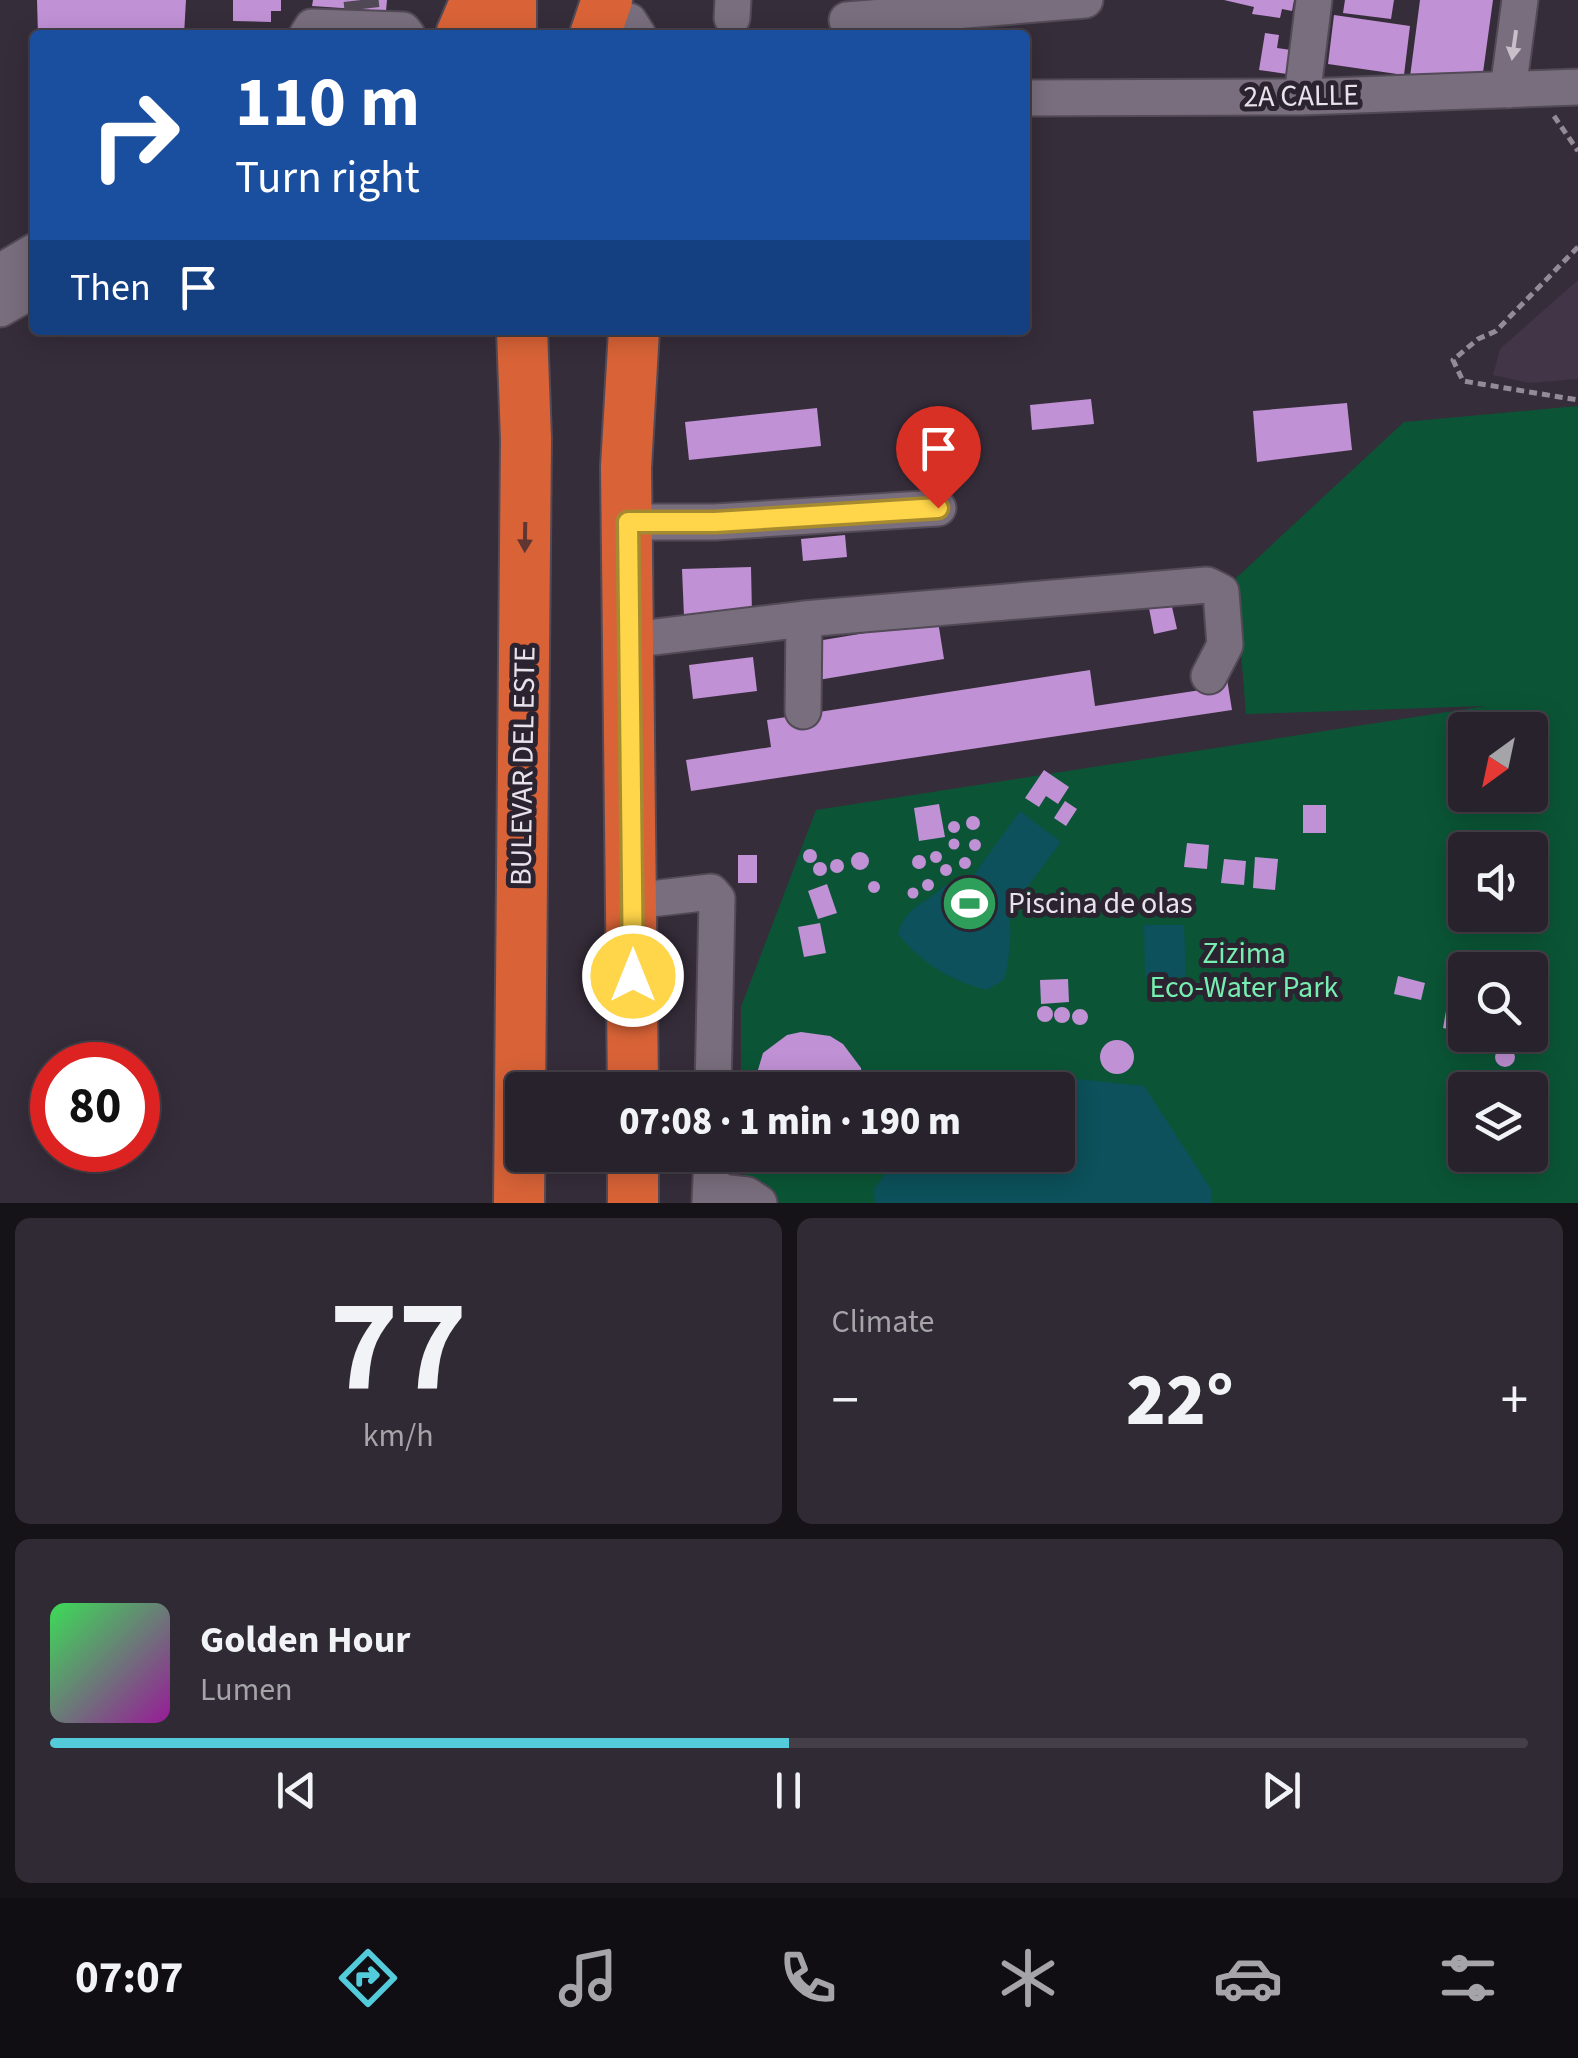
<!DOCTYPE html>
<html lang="en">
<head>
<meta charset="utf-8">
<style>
  body { margin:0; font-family:"Source Sans 3",sans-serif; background:#302a34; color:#f1f3f6; height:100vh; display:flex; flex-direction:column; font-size:38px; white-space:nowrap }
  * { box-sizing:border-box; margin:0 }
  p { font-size:32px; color:#a5a4a9 }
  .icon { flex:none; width:55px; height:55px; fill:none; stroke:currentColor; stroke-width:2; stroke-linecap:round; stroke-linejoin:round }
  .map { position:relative; height:1203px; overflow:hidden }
  .sheet { display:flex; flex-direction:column; gap:15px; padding:15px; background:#161318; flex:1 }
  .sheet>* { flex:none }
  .banner { position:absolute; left:30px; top:30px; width:1000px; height:305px; border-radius:10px; box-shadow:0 5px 25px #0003,0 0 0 2px #443f48; background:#1a4fa0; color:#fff; overflow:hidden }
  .needle { width:65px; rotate:213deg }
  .tools { position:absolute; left:1448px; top:712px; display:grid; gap:20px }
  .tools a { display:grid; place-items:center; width:100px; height:100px; border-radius:10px; background:#28222c; box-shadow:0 5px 25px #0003,0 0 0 2px #443f48; font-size:50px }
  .speed { position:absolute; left:30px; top:1042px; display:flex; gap:20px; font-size:50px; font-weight:700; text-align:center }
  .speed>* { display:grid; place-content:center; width:130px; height:130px; border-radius:50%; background:#28222c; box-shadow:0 5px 25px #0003,0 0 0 2px #443f48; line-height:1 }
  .speed .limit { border:15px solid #d22; background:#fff; color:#111 }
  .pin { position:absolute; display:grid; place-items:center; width:85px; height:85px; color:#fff; margin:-102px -42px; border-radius:50% 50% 50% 0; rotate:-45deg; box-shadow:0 0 10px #0007 }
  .pin .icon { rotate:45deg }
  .me { position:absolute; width:110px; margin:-55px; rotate:0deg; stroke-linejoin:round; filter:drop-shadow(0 0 8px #0008) }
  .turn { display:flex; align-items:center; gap:35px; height:210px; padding:0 40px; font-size:45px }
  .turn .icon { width:130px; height:130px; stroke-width:2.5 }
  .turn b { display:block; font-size:70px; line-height:85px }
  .then { display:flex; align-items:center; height:95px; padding:0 40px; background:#0003; gap:20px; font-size:38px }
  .big { font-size:75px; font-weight:800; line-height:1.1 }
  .sheet .card { flex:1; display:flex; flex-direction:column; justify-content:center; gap:15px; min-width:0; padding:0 35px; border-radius:15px; background:#302a34 }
  .sheet .dial { align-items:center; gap:0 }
  .dial b { font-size:130px; line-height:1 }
  .song { display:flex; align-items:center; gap:30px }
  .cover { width:120px; height:120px; border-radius:15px; background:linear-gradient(135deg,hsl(130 70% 55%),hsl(300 70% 35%)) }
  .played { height:10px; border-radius:5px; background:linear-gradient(90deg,#53cbdb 50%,#443f48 50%) }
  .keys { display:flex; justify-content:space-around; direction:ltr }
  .heat { display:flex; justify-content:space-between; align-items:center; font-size:55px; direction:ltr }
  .sheet .tiles { flex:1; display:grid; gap:15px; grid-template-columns:1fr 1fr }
  .card:last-child { grid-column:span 2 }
  .trip { position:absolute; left:505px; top:1072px; width:570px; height:100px; border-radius:10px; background:#28222c; box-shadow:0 5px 25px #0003,0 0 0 2px #443f48; font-weight:800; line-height:100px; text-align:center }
  .menu { display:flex; height:160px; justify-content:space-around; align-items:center; background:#100e12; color:#a5a4a9 }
  .menu .icon { width:70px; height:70px }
  .menu .active { color:#53cbdb }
  .menu b { font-size:45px; color:#f1f3f6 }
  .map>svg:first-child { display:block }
</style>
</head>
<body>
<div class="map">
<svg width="1578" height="1203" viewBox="0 0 1578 1203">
  <rect width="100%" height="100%" fill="#362d3a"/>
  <path fill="#413547" d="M1578,280v99l-48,4 -37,-8 7,-26z"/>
  <path fill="#0b5536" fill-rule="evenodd" d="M1578,406v797h-805l-29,-25 -2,-23h316v-65h-317v-83l75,-197 670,-104 -240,8 -11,-135 169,-157zM1465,730h65v65h-65zM1465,850h65v65h-65zM1465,970h65v65h-65zM1465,1090h65v65h-65z"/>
  <path fill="#0c515b" d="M1020,811l41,31 -53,71c5,14 1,52 -4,67l-17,10c-38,-10 -64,-26 -89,-56 7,-28 28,-30 47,-49l22,-1z
    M1144,925h40l2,52h-41z
    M1020,1073l124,13 67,103 1,14h-337l-1,-14 25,-34h159v-65h-85z"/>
  <path fill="#c091d4" d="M37,0h149l-2,35h-146z
    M233,0h48v11h-10v11l-38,-1z
    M313,0h74l-1,11 -74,-5z
    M1224,0h70l-2,11 -10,-2 -2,9 -28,-4 2,-7z
    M1345,0h49l-3,19 -48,-6z
    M1420,0h73l-12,87 -71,-10z
    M1334,15l76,11 -6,49 -76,-11z
    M1265,33l14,2 -2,13 14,2 -4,24 -28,-4z
    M1091,399l3,25 -62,6 -2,-25z
    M1347,403l5,47 -95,12 -4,-51z
    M817,408l4,38 -132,14 -4,-38z
    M845,535l2,22 -44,4 -2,-22z
    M751,567l1,48 -68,2 -2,-48z
    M1170,598l7,31 -23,5 -6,-31z
    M938,621l6,38 -126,21 -7,-38z
    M753,657l4,34 -64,8 -4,-34z
    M1090,670l5,36 119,-18 12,-15 6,37 -541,81 -5,-31 85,-13 -4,-27z
    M1044,770l25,17 -11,17 -12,-8 -7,11 -14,-9z
    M1065,801l12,8 -11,17 -12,-8z
    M939,804l6,33 -26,4 -5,-33z
    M1303,805h23v28h-23z
    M966 823a7 7 0 1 1 14 0a7 7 0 1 1-14 0Z
    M948 827a6 6 0 1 1 12 0a6 6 0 1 1-12 0Z
    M948.5 844a5.5 5.5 0 1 1 11 0a5.5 5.5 0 1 1-11 0Z
    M969 845a6 6 0 1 1 12 0a6 6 0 1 1-12 0Z
    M1187,843l22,2 -2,24 -23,-2z
    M803 856a7 7 0 1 1 14 0a7 7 0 1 1-14 0Z
    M930 857a6 6 0 1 1 12 0a6 6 0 1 1-12 0Z
    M851 861a9 9 0 1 1 18 0a9 9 0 1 1-18 0Z
    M912 862a7 7 0 1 1 14 0a7 7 0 1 1-14 0Z
    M738,855h19v28h-19z
    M959 863a6 6 0 1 1 12 0a6 6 0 1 1-12 0Z
    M1255,857l23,2 -3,31 -22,-2z
    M1224,859l22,2 -2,24 -23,-2z
    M830 866a7 7 0 1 1 14 0a7 7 0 1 1-14 0Z
    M813 869a7 7 0 1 1 14 0a7 7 0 1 1-14 0Z
    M940 870a6 6 0 1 1 12 0a6 6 0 1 1-12 0Z
    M922 885a6 6 0 1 1 12 0a6 6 0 1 1-12 0Z
    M868 887a6 6 0 1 1 12 0a6 6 0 1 1-12 0Z
    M827,884l10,29 -19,6 -10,-28z
    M907.5 893a5.5 5.5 0 1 1 11 0a5.5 5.5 0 1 1-11 0Z
    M820,923l6,30 -22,4 -6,-30z
    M1398,976l27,7 -4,17 -27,-6z
    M1068,979l1,23 -28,2 -1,-24z
    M1037 1014a8 8 0 1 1 16 0a8 8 0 1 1-16 0Z
    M1054 1015a8 8 0 1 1 16 0a8 8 0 1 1-16 0Z
    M1072 1017a8 8 0 1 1 16 0a8 8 0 1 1-16 0Z
    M1446,1011l19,3v18l-22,-4z
    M801,1032l29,4 13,8 18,24 3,22h-112l11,-37 24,-18z
    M1100 1057a17 17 0 1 1 34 0a17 17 0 1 1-34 0Z
    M1495 1057a10 10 0 1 1 20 0a10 10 0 1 1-20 0Z"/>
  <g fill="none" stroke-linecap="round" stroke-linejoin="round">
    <path stroke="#514855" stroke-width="35" stroke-dasharray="35 18" stroke-linecap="butt" d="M361,0l1,9"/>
    <defs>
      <path id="minor" d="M732,18l1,-18
        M847,20l238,-20
        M629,21l9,14
        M307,35l5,-8 91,3 4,5
        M1508,90l12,-90
        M1302,97l12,-97
        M1025,98l277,-1 276,-10
        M0,272l35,-21
        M0,309l35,-20
        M628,522h87l223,-14
        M630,640l174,-21 403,-34 14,7 4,53 -16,31
        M803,711l1,-92
        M633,901l78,-9 6,7 -4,191
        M711,1191l36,4 12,8
        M710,1203l2,-48"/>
      <path id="highway" d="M511,0v35
        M461,35l15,-35
        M595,35l12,-35
        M633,1090l-7,-623 8,-137
        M519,1203l7,-764 -4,-109
        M633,1203v-48"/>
    </defs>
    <use href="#minor" stroke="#524a56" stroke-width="39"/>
    <use href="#highway" stroke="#524a56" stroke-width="54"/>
    <path stroke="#938b96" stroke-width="5" stroke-dasharray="8 5" stroke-linecap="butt" d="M1554,116l24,35
      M1578,247l-82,84 -18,8 -25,21 10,21 115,19"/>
    <use href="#minor" stroke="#796e7d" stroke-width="35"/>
    <use href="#highway" stroke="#d96337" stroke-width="50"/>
  </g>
  <defs><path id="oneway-solid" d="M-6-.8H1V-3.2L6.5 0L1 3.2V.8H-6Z" transform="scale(2.5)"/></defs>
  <use fill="#c7bfca" href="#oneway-solid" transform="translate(1514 45) rotate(98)"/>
  <use fill="#603632" href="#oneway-solid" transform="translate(525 537) rotate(91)"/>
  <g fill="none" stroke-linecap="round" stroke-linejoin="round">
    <defs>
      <path id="route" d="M633,976l-5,-454h87l223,-14"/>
    </defs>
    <use href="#route" stroke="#a68a30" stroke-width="25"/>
    <use href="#route" stroke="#ffd54a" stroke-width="18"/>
  </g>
  <defs>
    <symbol id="stadium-disc" viewBox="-11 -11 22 22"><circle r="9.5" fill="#2e9e5b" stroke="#2c2330"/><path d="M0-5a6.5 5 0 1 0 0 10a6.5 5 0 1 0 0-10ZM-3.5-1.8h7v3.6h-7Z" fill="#fff"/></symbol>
  </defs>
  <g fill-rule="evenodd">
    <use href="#stadium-disc" x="938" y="872" width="63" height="63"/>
  </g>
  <g text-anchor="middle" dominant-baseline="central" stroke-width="10" stroke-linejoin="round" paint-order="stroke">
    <g font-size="30" fill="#e8e2eb" stroke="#2c2330">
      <text transform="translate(1301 96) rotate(-1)">2A CALLE</text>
      <text transform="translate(523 766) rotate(-89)">BULEVAR DEL ESTE</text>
    </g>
    <g font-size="30" fill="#e8e2eb" stroke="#2c2330" text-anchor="start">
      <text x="1008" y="903">Piscina de olas</text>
    </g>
    <g font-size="30" fill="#76edb1" stroke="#2c2330">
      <text x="1244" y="953">Zizima<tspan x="1244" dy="34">Eco-Water Park</tspan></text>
    </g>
  </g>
</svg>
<div class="tools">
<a><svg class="needle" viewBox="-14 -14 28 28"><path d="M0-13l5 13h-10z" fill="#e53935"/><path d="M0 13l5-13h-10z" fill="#a5a4a9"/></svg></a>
<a><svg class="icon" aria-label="sound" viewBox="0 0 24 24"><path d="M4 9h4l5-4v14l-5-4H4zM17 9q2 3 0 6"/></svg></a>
<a><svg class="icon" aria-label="search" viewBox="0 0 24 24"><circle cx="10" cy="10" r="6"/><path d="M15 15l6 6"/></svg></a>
<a><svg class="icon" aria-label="layers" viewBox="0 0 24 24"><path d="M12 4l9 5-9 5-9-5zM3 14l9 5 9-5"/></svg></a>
</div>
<div class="speed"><div class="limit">80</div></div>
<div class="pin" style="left:938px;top:508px;background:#d93025"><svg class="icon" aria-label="arrive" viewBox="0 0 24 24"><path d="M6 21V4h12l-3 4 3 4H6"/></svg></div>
<svg class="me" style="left:633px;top:976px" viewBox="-20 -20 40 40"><circle r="17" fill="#ffd54a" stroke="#fff" stroke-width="3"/><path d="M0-11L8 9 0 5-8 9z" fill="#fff"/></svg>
<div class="trip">07:08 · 1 min · 190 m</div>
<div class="banner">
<div class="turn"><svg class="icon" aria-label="right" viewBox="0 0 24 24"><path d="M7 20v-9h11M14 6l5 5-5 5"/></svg><div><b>110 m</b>Turn right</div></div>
<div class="then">Then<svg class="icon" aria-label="arrive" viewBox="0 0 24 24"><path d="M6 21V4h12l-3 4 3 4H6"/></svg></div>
</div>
</div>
<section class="sheet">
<div class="tiles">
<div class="card dial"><b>77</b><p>km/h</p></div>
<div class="card"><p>Climate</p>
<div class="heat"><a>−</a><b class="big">22°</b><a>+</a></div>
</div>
<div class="card">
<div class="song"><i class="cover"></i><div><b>Golden Hour</b><p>Lumen</p></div></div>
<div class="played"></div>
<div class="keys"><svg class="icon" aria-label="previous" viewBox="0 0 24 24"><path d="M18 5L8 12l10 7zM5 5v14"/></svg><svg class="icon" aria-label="pause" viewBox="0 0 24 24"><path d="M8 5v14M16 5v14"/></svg><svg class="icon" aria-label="next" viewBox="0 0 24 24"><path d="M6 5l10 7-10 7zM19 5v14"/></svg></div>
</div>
</div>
</section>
<nav class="menu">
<b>07:07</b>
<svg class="icon active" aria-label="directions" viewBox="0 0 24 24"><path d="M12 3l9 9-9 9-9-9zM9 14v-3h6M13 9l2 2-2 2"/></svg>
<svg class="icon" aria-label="music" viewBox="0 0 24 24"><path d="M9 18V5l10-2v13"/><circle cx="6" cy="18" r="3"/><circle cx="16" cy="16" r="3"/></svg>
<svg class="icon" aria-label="phone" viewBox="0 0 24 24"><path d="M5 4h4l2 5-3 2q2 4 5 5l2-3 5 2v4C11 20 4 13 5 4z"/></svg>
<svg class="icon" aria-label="climate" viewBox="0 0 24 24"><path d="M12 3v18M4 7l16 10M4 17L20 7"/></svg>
<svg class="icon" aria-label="car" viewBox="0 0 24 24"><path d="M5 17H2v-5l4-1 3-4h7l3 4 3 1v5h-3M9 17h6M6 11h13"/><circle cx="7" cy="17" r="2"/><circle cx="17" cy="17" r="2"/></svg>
<svg class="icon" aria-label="filters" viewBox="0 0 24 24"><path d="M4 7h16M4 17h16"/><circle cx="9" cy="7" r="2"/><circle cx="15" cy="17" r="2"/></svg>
</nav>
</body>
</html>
